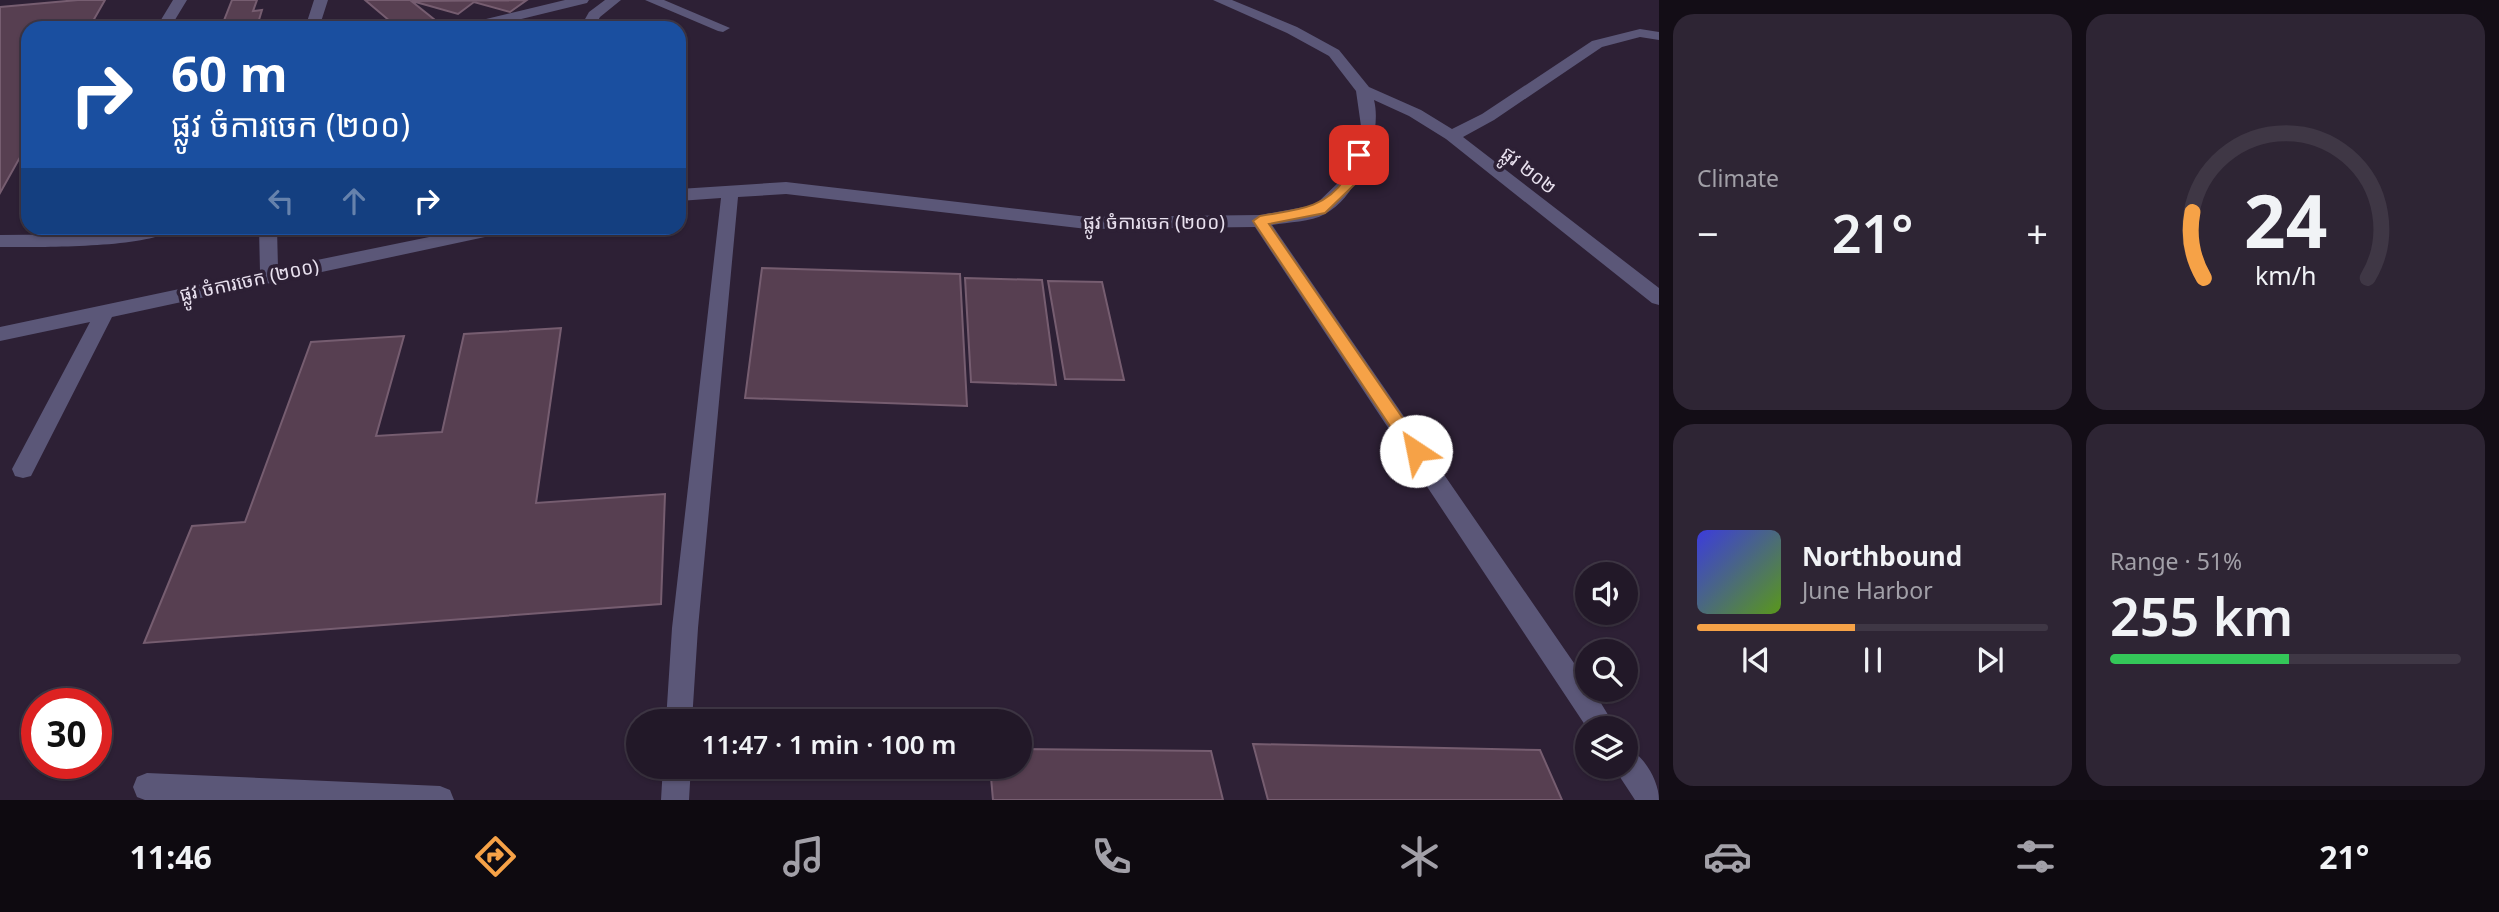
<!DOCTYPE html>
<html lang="en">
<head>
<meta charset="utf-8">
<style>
  body { margin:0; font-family:"Noto Sans","Noto Sans Khmer",sans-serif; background:#2e2534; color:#f1f3f6; height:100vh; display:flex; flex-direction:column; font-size:26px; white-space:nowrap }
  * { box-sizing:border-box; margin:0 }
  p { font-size:23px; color:#a2a0a8 }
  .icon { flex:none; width:38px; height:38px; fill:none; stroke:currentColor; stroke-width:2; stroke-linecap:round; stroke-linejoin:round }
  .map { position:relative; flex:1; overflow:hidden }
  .drawer { display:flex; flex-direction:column; gap:14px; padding:14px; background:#130d16; width:840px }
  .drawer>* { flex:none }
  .hud { position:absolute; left:21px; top:21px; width:665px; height:214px; border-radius:21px; box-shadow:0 2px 5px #0004,0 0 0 2px #3f3745; background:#1a4fa0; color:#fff; overflow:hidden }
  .tools { position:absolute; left:1575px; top:562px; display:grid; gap:14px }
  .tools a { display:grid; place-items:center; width:63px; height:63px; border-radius:50%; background:#221828; box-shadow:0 2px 5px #0004,0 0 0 2px #3f3745; font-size:35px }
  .speed { position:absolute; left:21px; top:688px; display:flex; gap:14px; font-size:35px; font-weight:700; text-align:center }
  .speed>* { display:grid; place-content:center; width:91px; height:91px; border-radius:50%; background:#221828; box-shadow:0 2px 5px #0004,0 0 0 2px #3f3745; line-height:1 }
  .speed .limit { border:10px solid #d22; background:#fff; color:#111 }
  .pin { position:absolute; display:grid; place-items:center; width:60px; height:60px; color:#fff; margin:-30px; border-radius:14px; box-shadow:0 4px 10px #0006 }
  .me { position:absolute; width:77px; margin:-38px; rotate:326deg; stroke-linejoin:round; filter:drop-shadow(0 0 5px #0008) }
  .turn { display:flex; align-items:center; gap:24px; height:147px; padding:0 35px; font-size:32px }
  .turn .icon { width:91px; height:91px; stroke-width:2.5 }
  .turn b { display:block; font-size:49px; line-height:60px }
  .lanes { display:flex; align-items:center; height:66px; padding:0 35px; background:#0003; justify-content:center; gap:35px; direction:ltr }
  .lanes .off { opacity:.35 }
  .big { font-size:52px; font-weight:600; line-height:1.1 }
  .drawer .widget { flex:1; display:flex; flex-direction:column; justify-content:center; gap:10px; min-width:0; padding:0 24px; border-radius:21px; background:#2e2534 }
  .drawer .dial { align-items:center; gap:0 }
  .dial svg { height:182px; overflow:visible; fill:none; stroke:#3f3745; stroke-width:7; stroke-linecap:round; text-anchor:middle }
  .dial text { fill:#f1f3f6; stroke:none }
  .song { display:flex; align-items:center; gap:21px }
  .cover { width:84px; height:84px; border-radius:10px; background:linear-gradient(135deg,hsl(240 70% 55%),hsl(90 70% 35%)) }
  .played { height:7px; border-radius:4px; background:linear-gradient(90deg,#f6a247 45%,#3f3745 45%) }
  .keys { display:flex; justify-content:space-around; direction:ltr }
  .heat { display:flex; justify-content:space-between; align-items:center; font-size:38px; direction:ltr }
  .charge { height:10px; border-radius:5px; background:linear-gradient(90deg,#34c759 51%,#3f3745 0) }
  .drawer .tiles { flex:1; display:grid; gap:14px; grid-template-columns:repeat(2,1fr) }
  .trip { position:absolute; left:626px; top:709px; width:406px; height:70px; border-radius:35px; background:#221828; box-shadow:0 2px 5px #0004,0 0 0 2px #3f3745; font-weight:600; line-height:70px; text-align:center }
  .menu { display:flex; height:112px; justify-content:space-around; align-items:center; background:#0e0a10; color:#a2a0a8 }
  .menu .icon { width:49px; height:49px }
  .menu .current { color:#f6a247 }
  .menu b { font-size:32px; color:#f1f3f6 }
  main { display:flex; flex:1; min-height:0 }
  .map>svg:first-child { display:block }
</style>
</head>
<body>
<main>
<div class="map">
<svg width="1659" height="800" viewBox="0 0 1659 800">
  <rect width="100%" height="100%" fill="#2d2035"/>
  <path fill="#573f51" stroke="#765d70" stroke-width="2" d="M78,0h27l-16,28h-61v115l-28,50v-186z
    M232,0h25l-4,11 9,-1 -4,13 -10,1 -2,4h-25z
    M365,0h45l35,28h-51l3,-1z
    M527,0l-17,12 -36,-10 -16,12 -46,-13z
    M762,268l198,6 7,132 -222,-8z
    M965,278l77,2 14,105 -85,-3z
    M1048,281l54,1 22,98 -59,-1z
    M561,328l-25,175 129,-9 -4,110 -517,39 48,-117 53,-4 66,-180 93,-6 -28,100 66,-4 22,-98z
    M1253,744l287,6 22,50h-294z
    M1020,749l191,2 12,49h-230l-3,-34h30z"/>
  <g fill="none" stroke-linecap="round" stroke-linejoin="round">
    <path fill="#5b5778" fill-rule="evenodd" d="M173,0h14l-17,28h-14z
      M314,0h14l-9,28h-14z
      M565,0h24l-2,3 -103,25h-25l2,-3z
      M605,0h16l-21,17 -6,11h-14l9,-16z
      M645,0h19l66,28 -7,4 -5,-1z
      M1213,0h19l65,27 42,23 30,37 52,23 31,19 30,-15 110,-73 48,-12 19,3v8l-19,-3 -38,10 -108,73 -31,17 196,151v17l-7,-2 -206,-164 -37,-23 -35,-16c9,35 -16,97 -49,114 -14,8 -37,8 -53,11l315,457v8h6l23,38h-29l-332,-501 -168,2 -301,-35 -48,3 -40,431 -6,93h-26l6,-93 49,-430 -42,3v-12l107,-7 301,35 173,-2 55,-10 27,-26 19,-53 -5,-35 -27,-35 -42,-23z
      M134,228h38c-15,21 -143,19 -172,19v-12l101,-1z
      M259,228h18l1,40 195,-40h35l-9,6 -387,83 -81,159 -8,2 -8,-2 -3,-7 78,-147 -90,19v-14l260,-55z
      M1626,747c18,8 33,34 33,53h-24l-19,-29 -1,-5h11z
      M663,766h28l-2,34h-28z
      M147,773l293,13 10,4 4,10h-309l-8,-3 -4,-10 4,-10z"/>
  </g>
  <path fill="#f6a247" stroke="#a0692e" stroke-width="2" d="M1359,151l6,4 -10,29 -30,29 -56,11 153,222 2,5 -2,5h-12l-157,-235 7,-5c32,-6 64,-6 84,-36 6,-10 4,-24 15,-29z"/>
  <g text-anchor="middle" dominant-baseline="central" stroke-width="7" stroke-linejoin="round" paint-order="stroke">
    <g font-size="19" fill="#e8e0ee" stroke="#2d2035">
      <text transform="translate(1529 170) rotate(38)">ផ្លូវ ២០២</text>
      <text x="1154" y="222">ផ្លូវ ចំការចេក (២០០)</text>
      <text transform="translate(249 280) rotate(-12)">ផ្លូវ ចំការចេក (២០០)</text>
    </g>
  </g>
</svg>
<div class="tools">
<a><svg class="icon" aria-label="sound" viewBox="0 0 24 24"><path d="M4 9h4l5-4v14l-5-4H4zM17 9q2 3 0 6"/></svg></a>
<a><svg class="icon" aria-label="search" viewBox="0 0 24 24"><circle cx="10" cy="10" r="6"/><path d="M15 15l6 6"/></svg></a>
<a><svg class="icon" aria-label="layers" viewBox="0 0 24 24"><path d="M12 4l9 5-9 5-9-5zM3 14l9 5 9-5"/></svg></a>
</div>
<div class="speed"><div class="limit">30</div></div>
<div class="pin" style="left:1359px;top:155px;background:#d93025"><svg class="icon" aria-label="arrive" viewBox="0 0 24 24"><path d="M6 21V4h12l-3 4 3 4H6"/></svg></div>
<svg class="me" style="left:1416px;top:451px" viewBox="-20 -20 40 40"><circle r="19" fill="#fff"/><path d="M0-13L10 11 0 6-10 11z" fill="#f6a247"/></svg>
<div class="trip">11:47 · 1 min · 100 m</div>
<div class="hud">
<div class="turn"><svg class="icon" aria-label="right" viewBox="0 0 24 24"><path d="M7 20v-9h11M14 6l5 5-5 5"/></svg><div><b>60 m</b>ផ្លូវ ចំការចេក (២០០)</div></div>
<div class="lanes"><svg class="icon off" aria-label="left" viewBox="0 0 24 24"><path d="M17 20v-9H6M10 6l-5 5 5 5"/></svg><svg class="icon off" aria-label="ahead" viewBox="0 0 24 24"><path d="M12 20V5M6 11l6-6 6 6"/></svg><svg class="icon" aria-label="right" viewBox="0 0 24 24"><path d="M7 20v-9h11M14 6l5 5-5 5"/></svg></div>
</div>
</div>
<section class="drawer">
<div class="tiles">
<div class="widget"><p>Climate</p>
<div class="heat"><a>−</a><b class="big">21°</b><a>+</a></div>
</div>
<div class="widget dial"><svg viewBox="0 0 100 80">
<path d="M14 69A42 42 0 1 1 86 69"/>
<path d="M14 69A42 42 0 0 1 9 40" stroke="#f6a247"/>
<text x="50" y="56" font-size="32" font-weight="700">24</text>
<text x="50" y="72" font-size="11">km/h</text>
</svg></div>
<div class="widget">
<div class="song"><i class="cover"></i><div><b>Northbound</b><p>June Harbor</p></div></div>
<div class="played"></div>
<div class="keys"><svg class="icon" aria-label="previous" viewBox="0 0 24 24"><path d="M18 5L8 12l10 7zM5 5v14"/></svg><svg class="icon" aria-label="pause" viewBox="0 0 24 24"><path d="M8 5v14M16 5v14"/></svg><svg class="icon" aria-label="next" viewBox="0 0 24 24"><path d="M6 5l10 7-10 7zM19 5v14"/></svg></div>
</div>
<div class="widget"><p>Range · 51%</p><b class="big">255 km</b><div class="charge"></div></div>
</div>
</section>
</main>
<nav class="menu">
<b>11:46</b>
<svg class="icon current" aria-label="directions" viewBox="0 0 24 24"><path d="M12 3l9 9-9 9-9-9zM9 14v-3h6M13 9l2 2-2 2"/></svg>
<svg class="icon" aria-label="music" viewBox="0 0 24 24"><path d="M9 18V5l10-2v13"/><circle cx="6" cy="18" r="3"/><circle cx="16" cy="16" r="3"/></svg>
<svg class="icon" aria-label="phone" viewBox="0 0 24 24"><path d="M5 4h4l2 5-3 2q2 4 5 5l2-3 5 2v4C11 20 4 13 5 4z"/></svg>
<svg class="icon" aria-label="climate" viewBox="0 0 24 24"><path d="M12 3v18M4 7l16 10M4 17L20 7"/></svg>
<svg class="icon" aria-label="car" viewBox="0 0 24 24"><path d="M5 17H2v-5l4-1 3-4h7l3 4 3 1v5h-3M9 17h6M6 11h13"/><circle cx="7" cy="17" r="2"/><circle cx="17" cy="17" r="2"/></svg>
<svg class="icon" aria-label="filters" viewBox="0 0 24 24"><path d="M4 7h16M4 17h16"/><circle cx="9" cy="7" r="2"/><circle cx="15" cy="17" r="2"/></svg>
<b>21°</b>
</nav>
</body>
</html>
